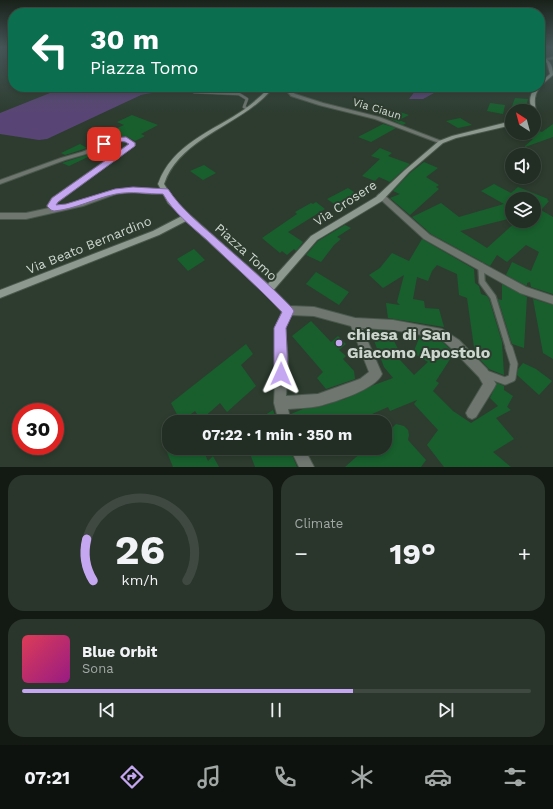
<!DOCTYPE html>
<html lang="en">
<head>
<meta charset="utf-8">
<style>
  body { margin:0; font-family:"Work Sans",sans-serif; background:#2a352b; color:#f1f3f6; height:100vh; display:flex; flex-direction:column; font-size:15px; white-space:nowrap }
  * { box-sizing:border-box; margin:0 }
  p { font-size:13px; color:#a2a8a6 }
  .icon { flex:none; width:22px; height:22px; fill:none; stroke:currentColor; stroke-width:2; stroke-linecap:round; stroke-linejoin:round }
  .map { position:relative; height:467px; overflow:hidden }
  .details { display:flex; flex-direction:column; gap:8px; padding:8px; background:#131913; flex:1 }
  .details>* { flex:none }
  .top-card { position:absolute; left:8px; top:8px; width:537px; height:84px; border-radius:16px; box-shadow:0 2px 6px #0003,0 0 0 1px #3f4941; background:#0b6e4f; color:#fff; overflow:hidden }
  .needle { width:26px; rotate:324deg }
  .controls { position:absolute; left:505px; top:104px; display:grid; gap:8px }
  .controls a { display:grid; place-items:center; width:36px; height:36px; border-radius:50%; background:#222d23; box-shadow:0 2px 6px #0003,0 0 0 1px #3f4941; font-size:20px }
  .speed { position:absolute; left:12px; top:403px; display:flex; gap:8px; font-size:20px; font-weight:700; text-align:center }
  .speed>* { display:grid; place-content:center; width:52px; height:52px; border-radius:50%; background:#222d23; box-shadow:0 2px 6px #0003,0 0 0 1px #3f4941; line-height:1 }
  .speed .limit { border:6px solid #d22; background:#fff; color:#111 }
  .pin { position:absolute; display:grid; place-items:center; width:34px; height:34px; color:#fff; margin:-17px; border-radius:8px; box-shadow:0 2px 6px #0006 }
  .me { position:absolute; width:44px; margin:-22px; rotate:1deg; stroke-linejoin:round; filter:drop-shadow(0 0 3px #0008) }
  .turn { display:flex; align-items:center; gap:14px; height:84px; padding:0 16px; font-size:18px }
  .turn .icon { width:52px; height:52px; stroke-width:2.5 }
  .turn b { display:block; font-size:28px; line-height:34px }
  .big { font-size:30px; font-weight:700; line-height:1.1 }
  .details .widget { flex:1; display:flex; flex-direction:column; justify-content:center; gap:6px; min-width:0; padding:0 14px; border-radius:16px; background:#2a352b }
  .details .dial { align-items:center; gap:0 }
  .dial svg { height:104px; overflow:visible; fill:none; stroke:#3f4941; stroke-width:7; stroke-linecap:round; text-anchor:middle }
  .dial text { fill:#f1f3f6; stroke:none }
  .song { display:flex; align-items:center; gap:12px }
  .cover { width:48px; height:48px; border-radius:6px; background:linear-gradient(135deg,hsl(350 70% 55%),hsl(310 70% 35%)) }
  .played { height:4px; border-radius:2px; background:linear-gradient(90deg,#c5a7f1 65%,#3f4941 65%) }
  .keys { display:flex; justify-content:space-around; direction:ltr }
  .heat { display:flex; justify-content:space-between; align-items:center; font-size:22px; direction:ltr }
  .details .tiles { flex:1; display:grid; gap:8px; grid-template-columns:1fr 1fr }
  .widget:last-child { grid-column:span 2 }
  .trip { position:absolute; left:162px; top:415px; width:230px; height:40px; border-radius:16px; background:#222d23; box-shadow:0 2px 6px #0003,0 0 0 1px #3f4941; font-weight:700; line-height:40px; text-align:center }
  .tabs { display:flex; height:64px; justify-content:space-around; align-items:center; background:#0e120e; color:#a2a8a6 }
  .tabs .icon { width:28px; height:28px }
  .tabs .on { color:#c5a7f1 }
  .tabs b { font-size:18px; color:#f1f3f6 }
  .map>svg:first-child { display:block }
</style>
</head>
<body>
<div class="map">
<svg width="553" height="467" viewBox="0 0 553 467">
  <rect width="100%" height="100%" fill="#2d3c2f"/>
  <path fill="#594575" d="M65,87h126c-16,10 -33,3 -50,8l-94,44 -8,1 -39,-6v-21z
    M427,87h18l-22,12h-14l7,-9z"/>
  <path fill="#185f2d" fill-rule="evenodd" d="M515,98l13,1 -3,12 -14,-2z
    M490,103l15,2 -2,9 -16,-3z
    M397,111l12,4 -10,5 7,3 -3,2 -17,-8z
    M132,115l26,10 -17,9 4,2 -10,5 -9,-5 -18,3 -7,-4 23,-10 -7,-3z
    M460,118l12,7 -14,3 -12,-7z
    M383,124l13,4 -25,14 -13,-5z
    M553,124v13l-28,10v-1l8,-7 -3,-1 6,-8 6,2z
    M80,144l7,4 -22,7 -4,-2z
    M380,148l12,5 -4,3 22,8 -20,18 -11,-5 -4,4 -13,-5 18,-17 -9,-3z
    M90,154l2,1 -23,11 -7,-3z
    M424,162l14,6 -12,9 13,8 -3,2 3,2 -29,26 -20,-17 10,-4 -7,-3 17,-18z
    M204,165l12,8 -13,7 -13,-9z
    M494,184l17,9 7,-6 30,12 -1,1 2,1 -8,9 12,7v77l-22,-7 -1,-5 -3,1v3l-21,-11 6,-13 19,9 8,-19 -13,-7 -19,17 -10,-7 -7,11 -59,-32 -19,-17 29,-14 18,14 45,-13 -23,-13zM512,199h22v22h-17l-30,27 -27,-17 52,-13z
    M348,188l12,8 -20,12 -13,-9z
    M316,202l9,7 -37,23 15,10 -7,9 -2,-2 -7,6 -5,-4 -2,2 -18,-15 35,-24 -2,-2 16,-9 2,1z
    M345,225l6,3 -14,9 4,2 -7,6 -13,17 -15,-7 12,-14z
    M422,239l52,30 1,14 4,3 2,8 6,2 2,3 13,43 2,33 -15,-6 -14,-15 -8,-56 -8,-3 -2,-21 -20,-9 -5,6 -4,10 -11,-4 -4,22 11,2 1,7 14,1 5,18 -56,-9 -2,-15 14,2 -3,-3 7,-27 -21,13 -14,-13 11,-7 12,-15 17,8z
    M194,249l11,11 -17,11 -11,-12z
    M316,272l33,20 -10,13 -33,-21z
    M502,284l25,13 -3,51 -12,-4 -14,-45 4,1z
    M533,299l20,6v54l-10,-6z
    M311,321l20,21 7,-6 8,8 -7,6 7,6 -3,3 11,12 1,8 -29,10 -9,-11 6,-6 -31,-36z
    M370,330l19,1 14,28 -3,1 14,15 14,-13 -15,-9 7,-17 19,3 11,10 4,4 -18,28 3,2 -6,8 20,20 18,12 27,-17 -8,-8 7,-15 7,3v4l9,6 -6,11 4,3 -15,8 18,21 -21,13 18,15h-67l-17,-22 11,-15 -24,-26 3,-4 -27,11 -2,-4 -34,15h-7l-2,-3 -7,3h-46l-1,-8 12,-5 16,-2 26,-8 29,-14 19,-7 -9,-11z
    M246,344l7,10 -12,11 15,21 -29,26 -7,-9 -19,17 -6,-9 -14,11 -10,-19z
    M523,363l13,6 16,12 -13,14 -22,-20 1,-6z
    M273,410l4,12h-23z
    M396,424l8,2 4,4 1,5 -1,5 18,20 -5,7h-76l19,-17 4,3 5,-5h12v-13z
    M174,448h28l6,13 5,-5 6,11h-46l-6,-15z
    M248,448h41l8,19h-42z"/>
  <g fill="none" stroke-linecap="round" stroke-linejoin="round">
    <defs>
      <path id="lane-far2" d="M197,87l-5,3 2,2 45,2 8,5 -3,8 4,2
        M230,87l9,7"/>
      <path id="lane-far1" d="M481,266l1,16 11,15 16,52"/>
      <path id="lane" d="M486,374l19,7 7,-3 2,-14 -5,-16"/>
      <path id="street" d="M553,57v2l-7,1 -2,-1z
        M283,87h4l8,7 28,9 56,14 65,25 -5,1 -64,-24 -56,-14 -28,-9z
        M126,137l9,6v2l-77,57 -3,4c20,2 40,-12 60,-16 13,-3 24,0 37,0 5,0 10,-1 15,0l1,1 -1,1 -15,2 -19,-2 -17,2 -33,12 -57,13h-26v-6h26l23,-5 -2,-2 5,-8 77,-54 -4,-3 -10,1 -29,12 -21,6 -65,24v-4l61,-22 21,-6 30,-13z
        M379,194h4l47,41 96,52 27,9v8l-33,-11 -96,-54 -45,-41 -2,-2z
        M268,286l3,1 19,19 24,1 41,11 38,2 49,9 17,11 28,29 9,15 -2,4 -18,29 -4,2 -4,-2 -2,-4 2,-4 15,-25 -4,-7 -28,-29 -11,-10 -47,-8 -31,-2 20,46c-6,15 -47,28 -63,32 -10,2 -21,2 -31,3l3,13h-12l-5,-19 2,-43 -1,-32 7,-16 -17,-19 -2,-3 2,-3zM291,315l23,1 37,10 18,46 -9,7 -42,15 -32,2 2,-36 -3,-32z
        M290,448h14l10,19h-15z"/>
      <path id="secondary" d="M540,55c9,4 13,10 13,20l-13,11v-3l10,-9 -3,-11 -7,-6z
        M267,87h4l1,2c-31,37 -92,48 -108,95l10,16 16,15 78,69 43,-48 65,-39 29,-27 34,-29 13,-5 60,-15v4l-56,13 -13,5 -34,29 -27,29 -65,39 -46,53 -3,1 -3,-1 -79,-72 -27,14 -159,63v-8l153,-59 29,-15 -14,-13 -10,-19c14,-40 55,-53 87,-75 8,-6 16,-13 23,-20z
        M536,87h4c-6,8 -6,14 -4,24l-2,1v-1h-2c-3,-10 -3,-16 4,-24z"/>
    </defs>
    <use href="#lane-far2" stroke="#4a584c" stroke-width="3.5"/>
    <use href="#lane-far1" stroke="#4a584c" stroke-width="8"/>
    <use href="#lane" stroke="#4a584c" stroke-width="9"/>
    <use href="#street" stroke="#4a584c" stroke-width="2"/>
    <use href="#secondary" stroke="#4a584c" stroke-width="2"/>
    <use href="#lane-far2" stroke="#6f7670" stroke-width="2.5"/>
    <use href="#lane-far1" stroke="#6f7670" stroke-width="5.5"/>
    <use href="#lane" stroke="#6f7670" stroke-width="7"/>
    <use href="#street" fill="#6f7670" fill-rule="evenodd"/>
    <use href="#secondary" fill="#8d998f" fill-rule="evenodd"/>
  </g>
  <linearGradient id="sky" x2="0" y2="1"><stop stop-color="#19211a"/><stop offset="0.42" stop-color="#465658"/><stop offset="1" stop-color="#465658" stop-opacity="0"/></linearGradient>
  <rect width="553" height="113" fill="url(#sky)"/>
  <path fill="#c5a7f1" stroke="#806d9d" d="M126,137l9,6v3l-77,56 -2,3 10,-1 49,-15 18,-2 35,2c13,20 32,35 49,50 26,23 51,44 75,69l2,3 -8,17 2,46 -2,5 -5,2 -5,-2 -2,-5v-46l8,-16c-24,-25 -50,-48 -75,-72 -16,-14 -34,-28 -44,-46 -16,0 -31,-3 -47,0 -21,4 -40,15 -62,17l-3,-1 -4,-4 5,-8 77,-54c-10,-7 -17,2 -27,2v-3l12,-5z"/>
  <circle fill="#c5a7f1" stroke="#2d3c2f" stroke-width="1.5" cx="339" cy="343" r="4"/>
  <g text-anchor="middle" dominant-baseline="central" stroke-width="4" stroke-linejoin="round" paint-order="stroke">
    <g font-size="11" fill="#cdd6ce" stroke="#2d3c2f">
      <text transform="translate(377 109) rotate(17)">Via Ciaun</text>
    </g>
    <g font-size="13" fill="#cdd6ce" stroke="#2d3c2f">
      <text transform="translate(345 203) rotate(-33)">Via Crosere</text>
      <text transform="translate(89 245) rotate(-22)">Via Beato Bernardino</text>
      <text transform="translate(246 252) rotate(42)">Piazza Tomo</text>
    </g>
    <g font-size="16" font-weight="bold" fill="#cdd6ce" stroke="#2d3c2f" text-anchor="start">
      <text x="347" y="334">chiesa di San<tspan x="347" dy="18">Giacomo Apostolo</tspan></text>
    </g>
  </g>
</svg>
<div class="controls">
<a><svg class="needle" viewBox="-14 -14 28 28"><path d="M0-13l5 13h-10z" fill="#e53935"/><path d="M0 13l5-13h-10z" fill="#a2a8a6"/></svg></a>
<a><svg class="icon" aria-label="sound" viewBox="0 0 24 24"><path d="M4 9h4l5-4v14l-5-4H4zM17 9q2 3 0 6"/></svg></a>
<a><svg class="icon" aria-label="layers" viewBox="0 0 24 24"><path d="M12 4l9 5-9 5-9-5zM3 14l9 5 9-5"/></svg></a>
</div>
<div class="speed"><div class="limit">30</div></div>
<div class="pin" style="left:104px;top:144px;background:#d93025"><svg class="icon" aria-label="arrive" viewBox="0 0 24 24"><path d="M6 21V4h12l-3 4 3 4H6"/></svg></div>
<svg class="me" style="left:281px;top:374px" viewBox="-20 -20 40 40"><path d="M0-17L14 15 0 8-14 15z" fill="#c5a7f1" stroke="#fff" stroke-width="4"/></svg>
<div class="trip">07:22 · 1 min · 350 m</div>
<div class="top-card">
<div class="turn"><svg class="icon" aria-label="left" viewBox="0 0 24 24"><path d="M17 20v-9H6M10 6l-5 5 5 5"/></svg><div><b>30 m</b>Piazza Tomo</div></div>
</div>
</div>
<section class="details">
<div class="tiles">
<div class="widget dial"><svg viewBox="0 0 100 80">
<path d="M14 69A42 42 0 1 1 86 69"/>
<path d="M14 69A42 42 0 0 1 9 37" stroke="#c5a7f1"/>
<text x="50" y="56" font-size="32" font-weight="700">26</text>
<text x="50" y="72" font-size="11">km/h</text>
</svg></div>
<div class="widget"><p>Climate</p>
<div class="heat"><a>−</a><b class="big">19°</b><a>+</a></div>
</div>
<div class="widget">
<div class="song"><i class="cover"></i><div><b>Blue Orbit</b><p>Sona</p></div></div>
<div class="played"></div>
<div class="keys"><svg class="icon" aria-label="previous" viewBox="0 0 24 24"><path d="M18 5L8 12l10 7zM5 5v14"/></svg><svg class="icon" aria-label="pause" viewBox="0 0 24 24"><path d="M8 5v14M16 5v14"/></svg><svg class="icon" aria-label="next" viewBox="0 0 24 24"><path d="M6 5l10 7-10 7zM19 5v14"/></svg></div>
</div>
</div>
</section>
<nav class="tabs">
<b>07:21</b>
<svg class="icon on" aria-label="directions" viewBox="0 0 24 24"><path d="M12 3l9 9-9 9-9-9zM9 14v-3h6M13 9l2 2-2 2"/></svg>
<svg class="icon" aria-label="music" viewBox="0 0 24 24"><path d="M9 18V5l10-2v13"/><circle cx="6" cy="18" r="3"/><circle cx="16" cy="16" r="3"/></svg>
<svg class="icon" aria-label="phone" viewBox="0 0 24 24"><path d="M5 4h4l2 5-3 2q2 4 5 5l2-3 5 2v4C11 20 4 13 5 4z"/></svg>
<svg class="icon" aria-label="climate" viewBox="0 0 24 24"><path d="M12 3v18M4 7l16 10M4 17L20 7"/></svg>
<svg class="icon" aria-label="car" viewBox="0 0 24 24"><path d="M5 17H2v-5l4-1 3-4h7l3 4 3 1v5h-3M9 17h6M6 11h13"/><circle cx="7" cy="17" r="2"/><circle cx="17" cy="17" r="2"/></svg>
<svg class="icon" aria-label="filters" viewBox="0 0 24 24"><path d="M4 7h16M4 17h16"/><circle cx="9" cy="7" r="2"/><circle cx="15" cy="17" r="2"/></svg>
</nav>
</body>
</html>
